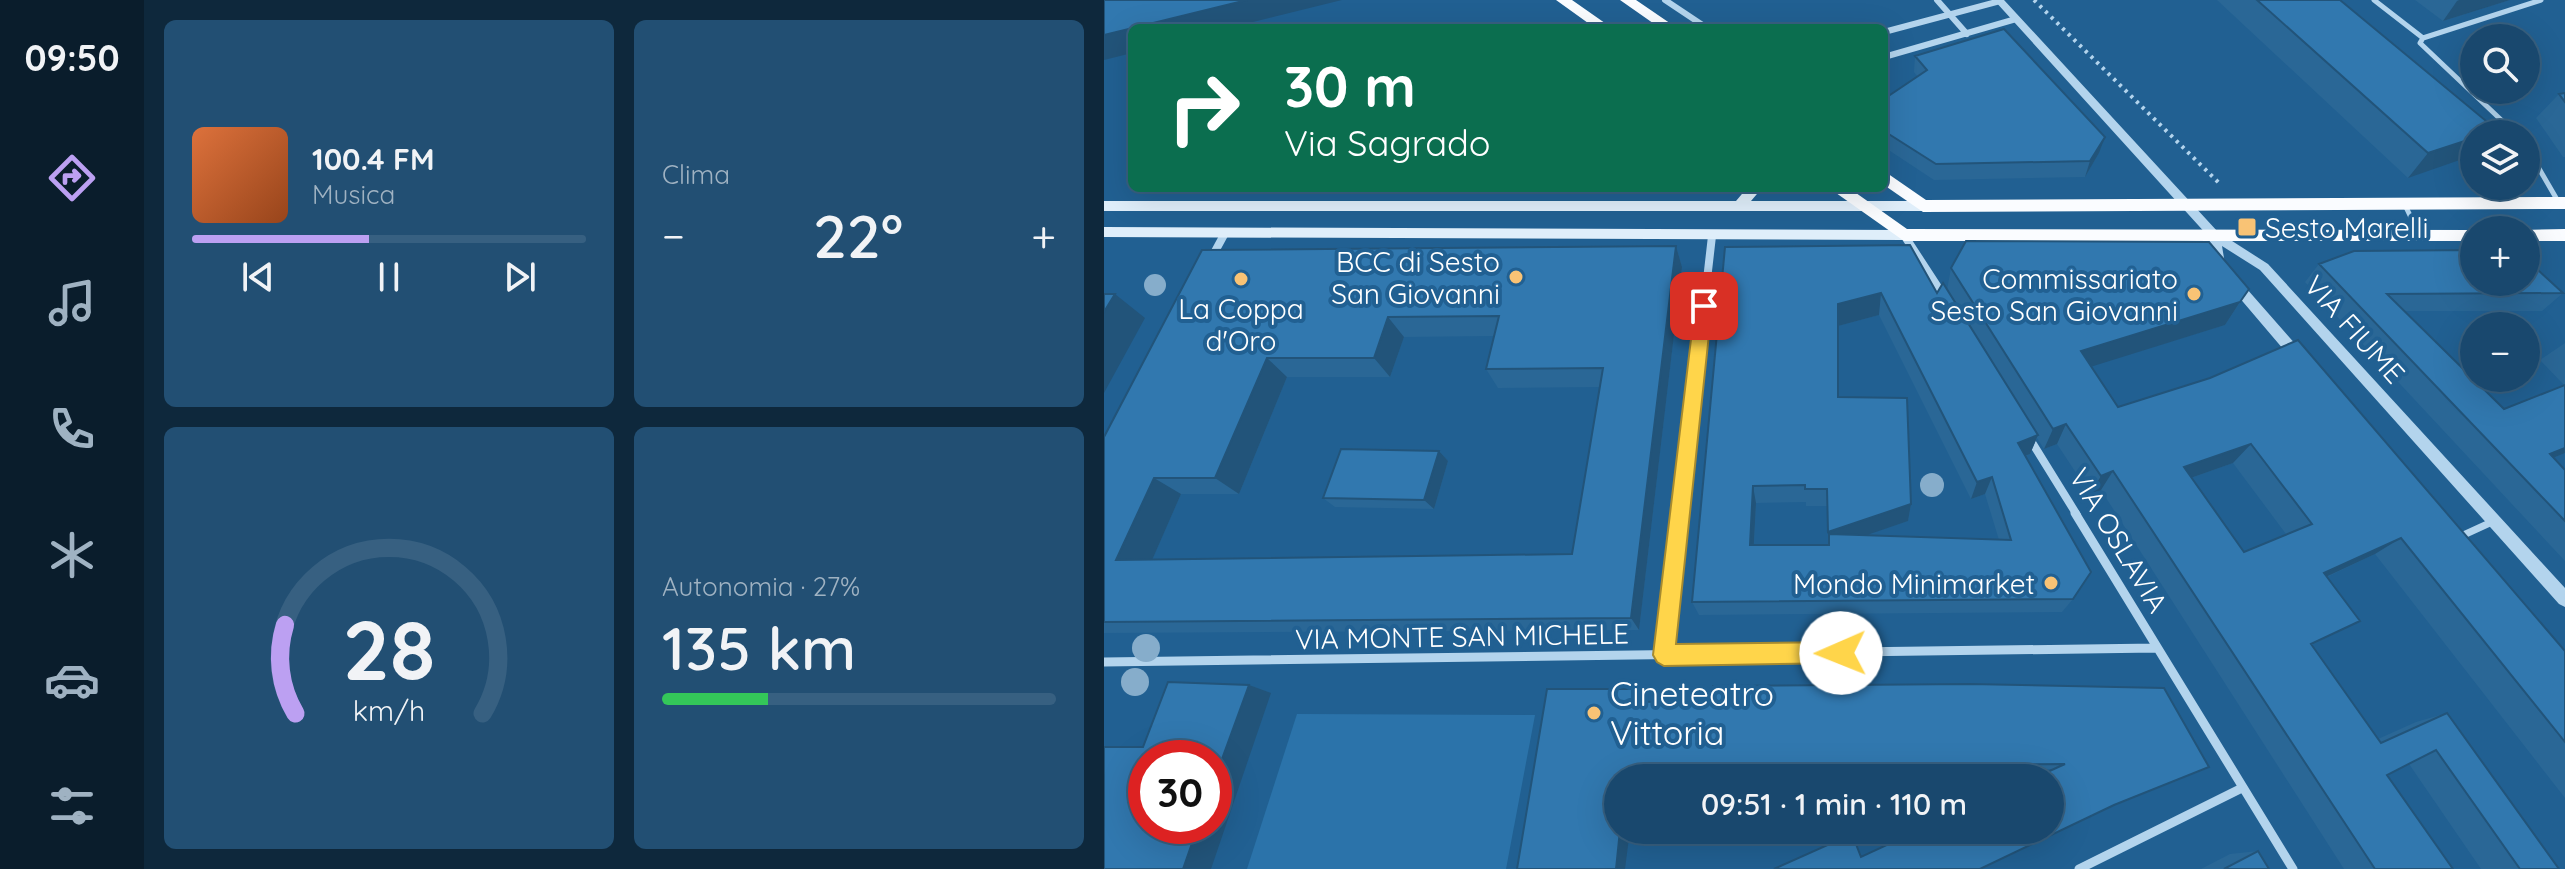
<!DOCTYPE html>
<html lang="it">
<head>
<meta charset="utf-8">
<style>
  body { margin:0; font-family:Quicksand,sans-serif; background:#224f73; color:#f1f3f6; height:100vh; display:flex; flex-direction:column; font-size:30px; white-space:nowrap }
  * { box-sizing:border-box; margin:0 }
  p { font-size:26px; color:#9fb2c2 }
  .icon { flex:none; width:44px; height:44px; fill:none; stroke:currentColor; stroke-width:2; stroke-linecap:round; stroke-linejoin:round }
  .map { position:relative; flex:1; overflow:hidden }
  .sheet { display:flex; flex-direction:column; gap:20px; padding:20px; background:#0e283c; width:960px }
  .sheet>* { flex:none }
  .guide { position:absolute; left:24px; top:24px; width:760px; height:168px; border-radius:12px; box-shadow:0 8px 32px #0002,0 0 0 2px #376081; background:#0b6e4f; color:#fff; overflow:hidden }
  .controls { position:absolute; left:1356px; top:24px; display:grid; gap:16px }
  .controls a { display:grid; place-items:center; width:80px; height:80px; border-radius:50%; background:#19486e; box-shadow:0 8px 32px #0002,0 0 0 2px #376081; font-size:40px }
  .speed { position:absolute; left:24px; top:740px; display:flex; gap:16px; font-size:40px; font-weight:700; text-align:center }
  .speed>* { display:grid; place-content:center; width:104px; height:104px; border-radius:50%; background:#19486e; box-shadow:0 8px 32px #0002,0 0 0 2px #376081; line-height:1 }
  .speed .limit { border:12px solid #d22; background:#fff; color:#111 }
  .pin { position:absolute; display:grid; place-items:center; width:68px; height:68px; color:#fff; margin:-34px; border-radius:16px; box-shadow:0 4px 12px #0006 }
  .me { position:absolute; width:88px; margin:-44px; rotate:269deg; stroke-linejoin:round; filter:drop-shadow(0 0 6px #0008) }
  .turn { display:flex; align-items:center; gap:28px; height:168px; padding:0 24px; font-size:36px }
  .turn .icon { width:104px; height:104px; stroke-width:2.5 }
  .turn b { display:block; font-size:56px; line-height:68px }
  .big { font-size:60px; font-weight:600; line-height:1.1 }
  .sheet .card { flex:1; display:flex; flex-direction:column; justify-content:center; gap:12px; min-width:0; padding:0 28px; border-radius:12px; background:#224f73 }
  .sheet .dial { align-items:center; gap:0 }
  .dial svg { height:208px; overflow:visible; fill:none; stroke:#376081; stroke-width:7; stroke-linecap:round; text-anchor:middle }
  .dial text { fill:#f1f3f6; stroke:none }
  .song { display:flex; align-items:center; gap:24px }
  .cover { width:96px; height:96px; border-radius:12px; background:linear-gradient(135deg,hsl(20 70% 55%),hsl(20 70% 35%)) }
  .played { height:8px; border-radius:4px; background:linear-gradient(90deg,#bca0f2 45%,#376081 45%) }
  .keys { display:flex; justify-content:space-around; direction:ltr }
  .heat { display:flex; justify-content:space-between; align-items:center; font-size:44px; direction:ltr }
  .charge { height:12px; border-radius:6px; background:linear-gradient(90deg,#34c759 27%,#376081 0) }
  .sheet .tiles { flex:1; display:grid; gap:20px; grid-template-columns:repeat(2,1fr) }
  .trip { position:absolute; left:500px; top:764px; width:460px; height:80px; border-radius:40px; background:#19486e; box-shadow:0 8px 32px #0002,0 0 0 2px #376081; font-weight:600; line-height:80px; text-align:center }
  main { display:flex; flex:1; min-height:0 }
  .dock { display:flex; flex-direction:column; width:144px; justify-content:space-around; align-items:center; background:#0a1d2c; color:#9fb2c2 }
  .dock .icon { width:56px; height:56px }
  .dock .on { color:#bca0f2 }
  .dock b { font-size:36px; color:#f1f3f6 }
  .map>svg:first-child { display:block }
</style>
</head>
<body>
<main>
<nav class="dock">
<b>09:50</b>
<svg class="icon on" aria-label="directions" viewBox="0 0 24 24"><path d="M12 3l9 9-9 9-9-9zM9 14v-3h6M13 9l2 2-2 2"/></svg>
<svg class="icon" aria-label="music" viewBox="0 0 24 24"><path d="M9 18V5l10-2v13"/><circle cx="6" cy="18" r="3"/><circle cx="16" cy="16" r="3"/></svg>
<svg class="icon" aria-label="phone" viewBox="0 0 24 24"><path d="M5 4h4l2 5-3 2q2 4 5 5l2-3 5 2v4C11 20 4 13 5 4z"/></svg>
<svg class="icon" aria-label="climate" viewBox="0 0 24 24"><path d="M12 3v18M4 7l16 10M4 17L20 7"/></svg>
<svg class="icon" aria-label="car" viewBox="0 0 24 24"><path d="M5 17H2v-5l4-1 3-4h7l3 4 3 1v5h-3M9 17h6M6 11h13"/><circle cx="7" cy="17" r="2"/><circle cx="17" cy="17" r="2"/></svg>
<svg class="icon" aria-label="filters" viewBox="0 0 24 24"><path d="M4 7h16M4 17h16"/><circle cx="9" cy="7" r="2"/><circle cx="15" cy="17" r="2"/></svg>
</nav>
<section class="sheet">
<div class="tiles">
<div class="card">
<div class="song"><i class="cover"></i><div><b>100.4 FM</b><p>Musica</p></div></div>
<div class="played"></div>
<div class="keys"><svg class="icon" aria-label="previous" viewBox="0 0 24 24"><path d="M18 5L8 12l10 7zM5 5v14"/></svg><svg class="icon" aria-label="pause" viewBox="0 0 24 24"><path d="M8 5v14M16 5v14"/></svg><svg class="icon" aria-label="next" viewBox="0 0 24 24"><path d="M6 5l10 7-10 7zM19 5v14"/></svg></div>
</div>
<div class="card"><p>Clima</p>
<div class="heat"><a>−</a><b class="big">22°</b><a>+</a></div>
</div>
<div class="card dial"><svg viewBox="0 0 100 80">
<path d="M14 69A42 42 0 1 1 86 69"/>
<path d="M14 69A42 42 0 0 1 10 35" stroke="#bca0f2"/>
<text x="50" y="56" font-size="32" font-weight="700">28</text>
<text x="50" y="72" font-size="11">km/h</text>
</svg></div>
<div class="card"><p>Autonomia · 27%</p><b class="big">135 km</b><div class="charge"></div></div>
</div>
</section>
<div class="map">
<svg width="1461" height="869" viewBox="0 0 1461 869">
  <rect width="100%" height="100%" fill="#216092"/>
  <path fill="#2b73aa" d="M193,714l238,1 -29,154h-259z"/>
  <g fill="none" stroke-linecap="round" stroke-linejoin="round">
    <path stroke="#b3d4ed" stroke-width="4" stroke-dasharray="3 5" stroke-linecap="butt" d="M930,0l185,183"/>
    <path stroke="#b3d4ed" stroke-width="5" d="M1270,0l49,38
      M1412,134l-96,-91 3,-5 118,-38
      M1422,146l33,57
      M1300,203l13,27"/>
    <path stroke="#b3d4ed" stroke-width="6" d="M1312,228l3,7"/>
    <path stroke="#b3d4ed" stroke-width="7" d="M1353,538l37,-17"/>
    <path stroke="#b3d4ed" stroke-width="6" d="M561,0l42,28
      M833,0l30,34
      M780,32l116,-31
      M780,57l132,-38"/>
    <path stroke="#b3d4ed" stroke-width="8" d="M800,235l41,63
      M108,257l13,-24
      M924,436l49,79
      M576,515l32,-279"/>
    <path stroke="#b3d4ed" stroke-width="9" d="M971,513l218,356
      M560,655l16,-142
      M0,662l1052,-14
      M975,869l163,-81"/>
    <path fill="#b3d4ed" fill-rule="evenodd" d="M890,0h10l214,232 50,32 297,324v19l-6,-3 -299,-334 -38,-24 3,18 80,91 2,4 -2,4h-10l-80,-94 -7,-33z"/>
    <path fill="#dfeefa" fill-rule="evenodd" d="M643,188h15l-11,13h172l7,5 -7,5h-819v-10h632z
      M0,227l800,3 7,5 -7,5 -800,-3z"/>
    <path fill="#fafcff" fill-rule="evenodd" d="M452,0h16l40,28h-17z
      M516,0h16l41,28h-17z
      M780,171l42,29 639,-3v12l-642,3 -39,-27z
      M725,188h20l58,41 571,1h-4v11h-570z
      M1461,229v12h-39v-11h-4z"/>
  </g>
  <g fill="#86adcb">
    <circle cx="51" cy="285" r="11"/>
    <circle cx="828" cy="485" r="12"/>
    <circle cx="42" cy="648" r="14"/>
    <circle cx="31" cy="682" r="14"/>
  </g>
  <path fill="#2a6796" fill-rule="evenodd" d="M1113,0h123l157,130 -3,4h-20l-66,44z
    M1311,0h95l-67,21z
    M811,56l184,97 -14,24 -151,3 -50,-33v-48l33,-23 -3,-4z
    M1461,93v64h-2l-27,-39 23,-24z
    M572,246l6,21 -43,363 -535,3v-196l98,-187zM390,336l-8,33 12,19 102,-1 -28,167 -420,6 29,-66h58l48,-117h103l14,-40z
    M621,247l212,46 10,-3 4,-22 298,21 -24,36 -134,41 27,41 92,-29 355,273v147l-190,-244 -48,23 33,44 -48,24 66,94 38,-17 31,-9 111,156h-77l-72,-105 -22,11 66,94h-109l-243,-379 -11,4 -33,-50 -13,5 -7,-11 -7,16 -4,2 47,143 -11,13 -363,3 -7,-13zM775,315l92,184 14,-5 14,46 -134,-5 43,-14 3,-17 -73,-107v-71zM1129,463l53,71 -42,18 -53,-74zM702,502v4h21l2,39h-75l2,-42z
    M1215,264l244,29 -21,18h-137l99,98 60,-24 -24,-25 25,-17v110l-12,5 12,12v91l-260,-279z
    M335,451l9,10 -14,48 -99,-2 -12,-9z
    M866,684l144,121 -253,52 193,-88 -341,2v7h-95l-101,91 119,-180 8,8 -1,5 69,-1z
    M1154,851l11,18h-68l29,-15z"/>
  <path fill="#22547a" d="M143,0h95l-113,28h-95z
    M1355,0h51l-67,21 14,-20z
    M28,28v25l-28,7v-25z
    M1001,137l-6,16 -14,24 5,-16z
    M1370,138v17l-66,23 20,-25z
    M572,246l6,21 -43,363 -8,-12z
    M777,293l-2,22 -41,11v-22z
    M11,294l30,24 -41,75v-81z
    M1136,302l-15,23 -154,48 10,-22z
    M284,317l16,20 -14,40 -16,-19z
    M163,358l20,19 -48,117 -24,-16z
    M962,424l-9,20 -13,5 9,-20z
    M934,435l-8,19 -19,7 7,-18z
    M1147,444l-18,19 -65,23 16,-19z
    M1461,448v5l-39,16 24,-15z
    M335,451l9,10 -14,48 -10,-9z
    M1009,471l-12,19 -11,4 11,-18z
    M888,477l-7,17 -14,5 6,-17z
    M50,478l27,16 -35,80 -30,-14z
    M649,486l3,17 -3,57 -3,-15z
    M807,504l-3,17 -79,27 -1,-16z
    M1297,538l-26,16 -73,34 22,-15z
    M145,685l22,8 -60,176h-28l15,-43h16v-45z
    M532,689l8,8 -1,13 -8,-8z
    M604,766l5,5v7h-6z
    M516,830h10l-5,39h-9z"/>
  <path fill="#3178af" stroke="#22547a" stroke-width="2" fill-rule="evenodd" d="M0,0h143l-143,35z
    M1153,0h83l157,130 -12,4h-11v4l-46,15z
    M900,29l101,108 -15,24 -154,3 -52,-33v-32l43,-29 -12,-14z
    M1461,93v9l-6,-8z
    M862,241l243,1 40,47 -9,13 -159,49 37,56 92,-29 88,-38 267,311v91l-164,-204 -77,35 36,48 -49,23 70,99 66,-30 112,156h-39l-84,-119 -49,25 66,94h-78l-262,-398 -12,5 -35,-52 -13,5 -102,-161zM1147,444l61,80 -68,28 -60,-85z
    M806,245l27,48 6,-10 95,152 -20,8 73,129 -18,27 -381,3 33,-355zM777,293l96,189 15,-5 19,63 -182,-6v11h-79l3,-59 52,-1v4h22l1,43 83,-28 -4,-106 -69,-1v-93z
    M572,246l-45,372 -527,4v-185l98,-187zM395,316l-13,53 117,-1 -31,186 -456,6 38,-82h61l52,-120h107l14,-41z
    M1370,250v32h52v-23l37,34 -176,1 117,115 61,-24v63l-15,6 15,16v51l-246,-257 35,-13z
    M0,294h11l-11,18z
    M237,449l98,2 -15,49 -101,-2z
    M64,682l81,3 -35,96v-23h-68v68h52l-15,43h-79v-122h39z
    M866,684l194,4 45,79 -95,38 -134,64h-206l78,-35 9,23 58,-27h131v-52h-16l31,-14 -357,2 -1,12h-89v52h2l-4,39h-99l30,-180h89l-1,13 77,-1 1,-15z
    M1154,851l11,18h-45z"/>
  <path fill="#ffd54a" stroke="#a68a30" stroke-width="2" d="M600,300l8,6 -36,338 165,-2 7,3 3,8 -3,7 -7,3 -177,3 -7,-4 -4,-7 42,-349z"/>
  <g fill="#f9c375" stroke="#216092" stroke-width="3">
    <rect x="1133" y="217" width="20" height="20" rx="4"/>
    <circle cx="412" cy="277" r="8"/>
    <circle cx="137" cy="279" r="8"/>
    <circle cx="1090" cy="294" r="8"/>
    <circle cx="947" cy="583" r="8"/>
    <circle cx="490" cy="713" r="8"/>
  </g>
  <g text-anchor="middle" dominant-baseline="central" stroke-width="8" stroke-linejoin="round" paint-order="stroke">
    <g font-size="28" fill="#fff" stroke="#216092" text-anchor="end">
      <text x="1161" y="227" text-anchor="start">Sesto Marelli</text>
      <text x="396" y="261">BCC di Sesto<tspan x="396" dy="32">San Giovanni</tspan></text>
      <text x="1074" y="278">Commissariato<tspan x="1074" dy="32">Sesto San Giovanni</tspan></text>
      <text x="137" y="308" text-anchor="middle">La Coppa<tspan x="137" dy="32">d'Oro</tspan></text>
      <text x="931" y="583">Mondo Minimarket</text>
    </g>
    <g font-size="28" fill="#fff" stroke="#216092">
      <text transform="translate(1251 329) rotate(48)">VIA FIUME</text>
      <text transform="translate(1015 540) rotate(59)">VIA OSLAVIA</text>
      <text transform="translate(358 636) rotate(-1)">VIA MONTE SAN MICHELE</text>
    </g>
    <g font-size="34" fill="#fff" stroke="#216092" text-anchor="start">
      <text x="506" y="693">Cineteatro<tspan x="506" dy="39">Vittoria</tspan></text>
    </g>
  </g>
</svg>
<div class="controls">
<a><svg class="icon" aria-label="search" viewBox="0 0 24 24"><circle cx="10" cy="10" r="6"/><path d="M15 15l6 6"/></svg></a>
<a><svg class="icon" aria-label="layers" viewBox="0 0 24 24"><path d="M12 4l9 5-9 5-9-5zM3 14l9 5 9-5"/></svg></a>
<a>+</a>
<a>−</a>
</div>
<div class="speed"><div class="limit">30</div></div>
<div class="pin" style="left:600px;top:306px;background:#d93025"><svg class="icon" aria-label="arrive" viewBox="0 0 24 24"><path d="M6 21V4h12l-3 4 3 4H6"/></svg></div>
<svg class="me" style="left:737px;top:653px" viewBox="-20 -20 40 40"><circle r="19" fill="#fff"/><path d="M0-13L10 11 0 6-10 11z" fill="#ffd54a"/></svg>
<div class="trip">09:51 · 1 min · 110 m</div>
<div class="guide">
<div class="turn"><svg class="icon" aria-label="right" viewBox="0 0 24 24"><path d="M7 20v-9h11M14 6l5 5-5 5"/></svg><div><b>30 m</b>Via Sagrado</div></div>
</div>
</div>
</main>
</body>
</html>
